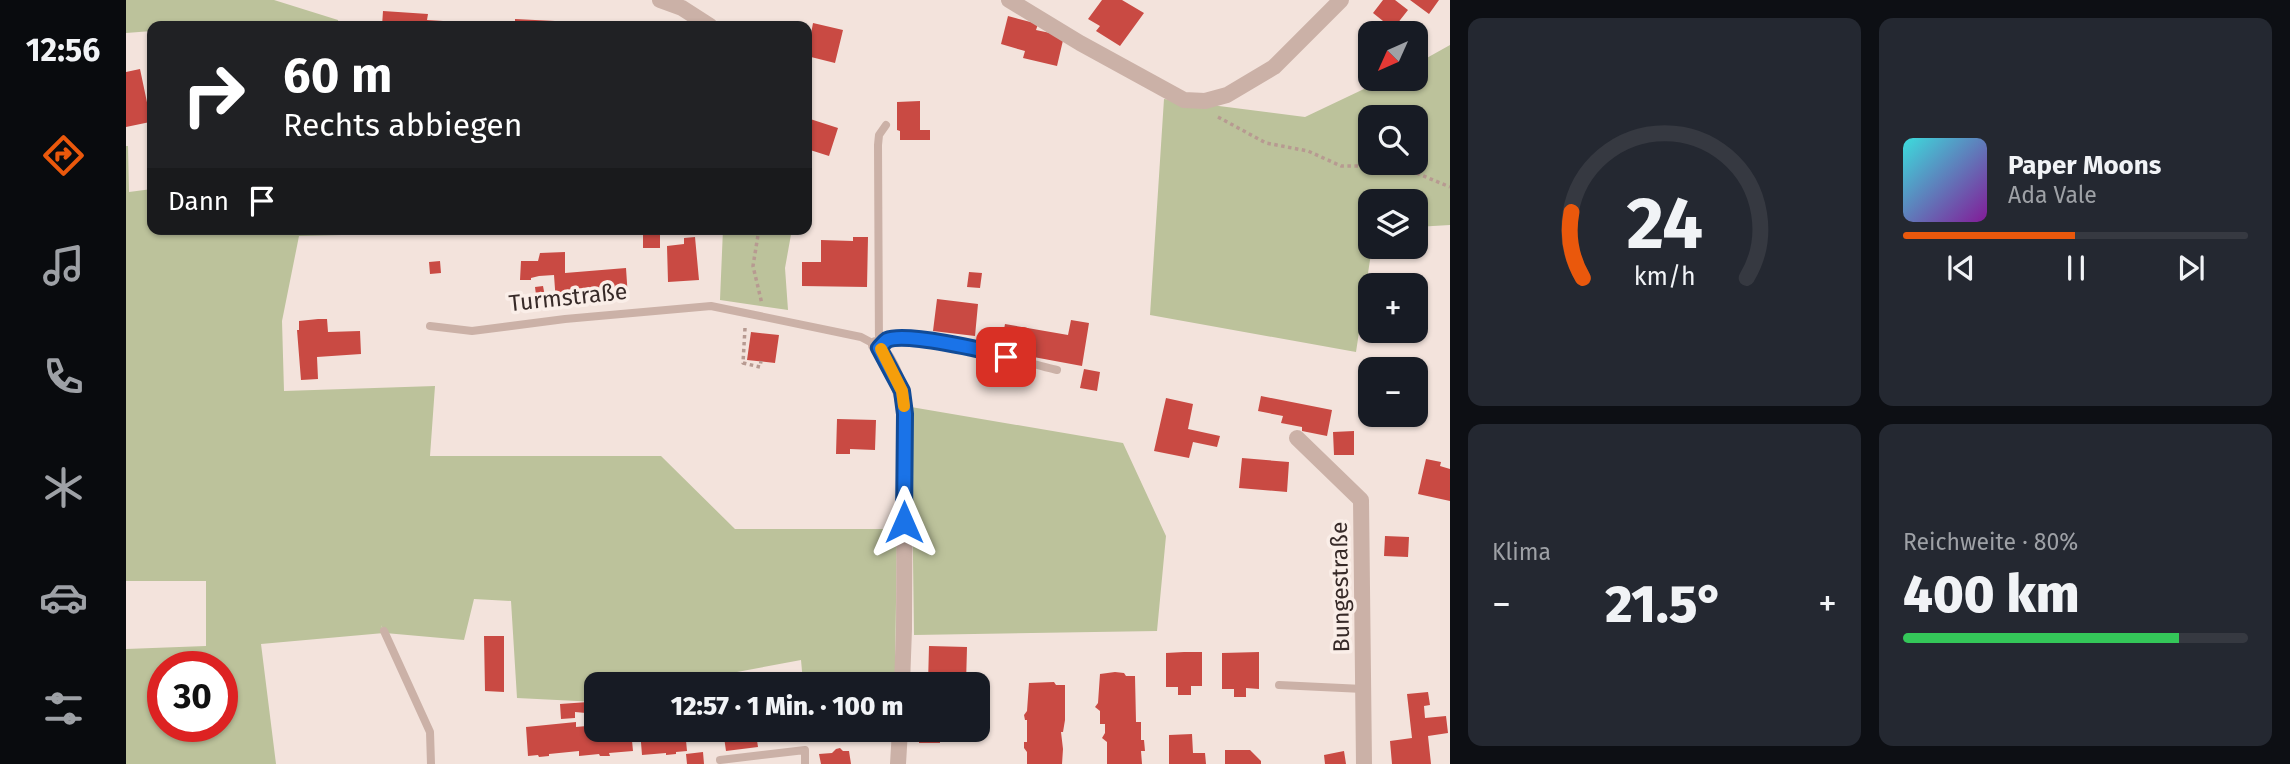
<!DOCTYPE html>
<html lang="de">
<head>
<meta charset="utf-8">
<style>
  body { margin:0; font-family:"Fira Sans",sans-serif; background:#242831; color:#f1f3f6; height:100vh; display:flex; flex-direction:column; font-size:26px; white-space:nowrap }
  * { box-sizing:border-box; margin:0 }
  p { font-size:23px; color:#9ea1a6 }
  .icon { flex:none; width:38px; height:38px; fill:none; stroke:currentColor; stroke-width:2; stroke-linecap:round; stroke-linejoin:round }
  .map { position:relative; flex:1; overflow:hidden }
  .panel { display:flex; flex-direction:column; gap:18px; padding:18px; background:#0d0f14; width:840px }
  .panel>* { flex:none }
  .hud { position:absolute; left:21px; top:21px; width:665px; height:214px; border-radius:14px; box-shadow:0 2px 5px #0004; background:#202124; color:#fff; overflow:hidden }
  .needle { width:46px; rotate:225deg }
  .buttons { position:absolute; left:1232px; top:21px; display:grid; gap:14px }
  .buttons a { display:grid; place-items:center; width:70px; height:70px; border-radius:14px; background:#171b24; box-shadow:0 2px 5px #0004; font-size:35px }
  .speed { position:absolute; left:21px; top:651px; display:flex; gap:14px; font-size:35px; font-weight:700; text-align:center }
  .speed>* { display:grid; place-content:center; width:91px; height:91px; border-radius:50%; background:#171b24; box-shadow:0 2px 5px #0004; line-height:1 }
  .speed .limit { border:10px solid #d22; background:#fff; color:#111 }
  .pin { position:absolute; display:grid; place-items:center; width:60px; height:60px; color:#fff; margin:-30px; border-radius:14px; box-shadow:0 4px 10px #0006 }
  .me { position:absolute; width:77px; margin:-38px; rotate:0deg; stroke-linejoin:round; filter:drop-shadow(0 0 5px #0008) }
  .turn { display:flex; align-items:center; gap:24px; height:147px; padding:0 21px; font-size:32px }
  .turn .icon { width:91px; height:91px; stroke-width:2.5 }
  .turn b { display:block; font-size:49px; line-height:60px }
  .then { display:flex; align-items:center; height:66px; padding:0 21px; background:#0003; gap:14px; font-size:26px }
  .big { font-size:52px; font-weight:800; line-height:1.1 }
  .panel .tile { flex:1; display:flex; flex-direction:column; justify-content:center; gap:10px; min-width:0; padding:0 24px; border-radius:14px; background:#242831 }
  .panel .dial { align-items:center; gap:0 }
  .dial svg { height:182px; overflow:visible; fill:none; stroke:#363941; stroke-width:7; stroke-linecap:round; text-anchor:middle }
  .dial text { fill:#f1f3f6; stroke:none }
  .song { display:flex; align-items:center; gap:21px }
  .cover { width:84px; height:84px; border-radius:10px; background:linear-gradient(135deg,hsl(180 70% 55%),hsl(290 70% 35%)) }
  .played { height:7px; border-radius:4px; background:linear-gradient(90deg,#ea580c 50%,#363941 50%) }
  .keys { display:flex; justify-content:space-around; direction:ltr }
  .heat { display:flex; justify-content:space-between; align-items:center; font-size:38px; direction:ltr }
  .charge { height:10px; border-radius:5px; background:linear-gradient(90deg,#34c759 80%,#363941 0) }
  .panel .tiles { flex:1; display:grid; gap:18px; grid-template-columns:repeat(2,1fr) }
  .trip { position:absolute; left:458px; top:672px; width:406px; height:70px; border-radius:14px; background:#171b24; box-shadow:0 2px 5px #0004; font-weight:800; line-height:70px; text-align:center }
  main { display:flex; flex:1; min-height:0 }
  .dock { display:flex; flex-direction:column; width:126px; justify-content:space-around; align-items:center; background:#090b0e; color:#9ea1a6 }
  .dock .icon { width:49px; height:49px }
  .dock .on { color:#ea580c }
  .dock b { font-size:32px; color:#f1f3f6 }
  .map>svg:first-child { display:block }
</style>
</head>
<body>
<main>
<nav class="dock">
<b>12:56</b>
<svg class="icon on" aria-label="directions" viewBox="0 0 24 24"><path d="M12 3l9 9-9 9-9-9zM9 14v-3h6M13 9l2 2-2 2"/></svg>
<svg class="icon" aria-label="music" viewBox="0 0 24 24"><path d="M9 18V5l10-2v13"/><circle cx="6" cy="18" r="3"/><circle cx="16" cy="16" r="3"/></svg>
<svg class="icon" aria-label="phone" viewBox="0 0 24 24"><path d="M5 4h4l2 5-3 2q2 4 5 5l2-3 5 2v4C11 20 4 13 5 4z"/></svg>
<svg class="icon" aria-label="climate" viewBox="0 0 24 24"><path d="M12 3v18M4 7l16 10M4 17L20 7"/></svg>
<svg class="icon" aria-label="car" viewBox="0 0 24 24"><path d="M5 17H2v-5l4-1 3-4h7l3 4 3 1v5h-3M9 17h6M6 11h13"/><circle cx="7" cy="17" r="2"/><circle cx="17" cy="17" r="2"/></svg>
<svg class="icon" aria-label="filters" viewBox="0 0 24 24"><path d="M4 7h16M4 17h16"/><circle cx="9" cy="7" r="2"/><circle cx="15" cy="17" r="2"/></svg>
</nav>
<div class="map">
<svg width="1324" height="764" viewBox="0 0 1324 764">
  <rect width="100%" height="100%" fill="#f3e3dc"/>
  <path fill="#bcc29b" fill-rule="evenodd" d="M0,0h148l64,20 1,6h-187v5l-26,2z
    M1324,45v180l-34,2v-26h-46l2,46 -16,105 -206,-37 14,-216 141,18 80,-38h31v-15zM1244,117h46v46h-46z
    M0,146h2l1,46 23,-3v40h276v4l-129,3 -17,85 2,70 151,-5 -5,70h231l74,73h162l-2,146 -92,7 -2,-22 -91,17v7h-113v18l-80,-4 -6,-97 -37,-2 -10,41 -79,-7 -4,-8 3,8 -123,11 15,120h-150v-115l80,-3v-65h-80zM37,667h59v59h-59z
    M597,229h69l-7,39 3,42 -68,-10z
    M785,407l212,36 43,93 -9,95 -243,4z"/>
  <path fill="#c94a43" d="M976,0h20l22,13 -24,33 -24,-15 4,-5 -12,-7z
    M1257,0h12l13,10 -15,19 -20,-16z
    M1284,0h29l-10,14z
    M257,11l45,3 -1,6 16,1 -1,5h-60z
    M882,16l30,8 -2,6 28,6 -7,30 -34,-8 2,-7 -24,-7z
    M389,19l40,2 -1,5h-39z
    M687,23l30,7 -8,33 -28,-7z
    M14,69l8,38 4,-1v22l-2,-6 -24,5v-55z
    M794,101v29h10v10h-30v-9l-3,-1v-28z
    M681,118l31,10 -9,28 -22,-7z
    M517,231h17v17h-17z
    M569,237l4,43 -31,2 -1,-36 17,-2v-6z
    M727,237h15l-1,50 -65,-1v-24h19v-22l32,1z
    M439,252v21l61,-5 2,30 -72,5 -2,-28 -15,1 -8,2v2h-11l1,-19h17l2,-8z
    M314,261l1,12 -11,1 -1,-12z
    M843,272l13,1 -2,15 -13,-1z
    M417,286l3,16 -9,1 -2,-16z
    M811,299l41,5 -3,32 -42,-5z
    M192,319h9l1,13 32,-1 1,23 -44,3 1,22 -17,1 -4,-50h2v-9z
    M945,320l18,3 -7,43 -54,-10 2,-11 -28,-5 3,-16 63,11z
    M625,332l28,3 -4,28 -28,-3z
    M958,369l16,3 -3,19 -17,-3z
    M1135,396l71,14 -5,26 -25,-5v-4l-21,-4 2,-7 -25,-5z
    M1040,398l27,6 -5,25 32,7 -3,11 -24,-5 -4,16 -35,-7z
    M711,419l39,1 -1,30 -25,-1v5h-14z
    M1228,431v24h-20l-1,-23z
    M1116,458l47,4 -2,30 -48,-4z
    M1300,459l15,3 -1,4 10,3v32l-32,-7z
    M1259,536l24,1 -1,20 -24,-1z
    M358,636h20v56l-19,-1z
    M803,646l38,1 -1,37h-38z
    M1058,652h18v34h-11v9h-13v-8h-12v-34z
    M1133,652v37l-13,-1v9h-12v-8h-12v-36z
    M989,672l9,1 2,3h9l1,46h5v18h3l1,11h-4l1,13h-35v-22l-5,-4 3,-5v-9h-5v-13l-5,-4 3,-4 2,-29z
    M928,682l2,3h9v35l-2,12h-2l2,17 -1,15h-35v-12l-3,-4v-6h3v-22h-2l-1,-5 3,-4 2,-28z
    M1302,692l2,13 -6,1 1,12 21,-2 2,17 -20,3 3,28h-39l-2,-23 22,-3 -5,-44z
    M462,702v8h-2v3l-11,-1v6l-14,1 -1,-15z
    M450,722v5l21,-2v5h34l2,21 -24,2 1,3h-10l-1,-2 -20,2v-5l-30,3v2l-10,1 -1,-2 -10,1 -2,-29z
    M514,730h45l2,21 -11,1v2l-10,1v-2l-24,2z
    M597,730h38v3l-5,1 2,13 -32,4z
    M793,730h21v13h-21z
    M1066,734l1,19h12l1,11h-37v-29z
    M714,748l3,3h6l2,13h-30l-2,-10 13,-1 4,-4z
    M1099,750h25l11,11v3h-36z
    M1218,751l2,13h-21l-1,-9z
    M577,752l1,12h-17l-1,-10z"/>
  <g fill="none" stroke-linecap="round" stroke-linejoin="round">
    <path stroke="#b79a91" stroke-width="3.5" stroke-dasharray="3.5 3.5" stroke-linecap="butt" d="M1092,117l48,26 42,8 33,15h34l39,6 36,15
      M633,229l-6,37 9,38
      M619,328l-2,35 17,4 1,-6"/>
    <path stroke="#cbb1a7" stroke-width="8" d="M304,326l42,5 93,-12 146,-13 150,31 15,8
      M753,348l-1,-203 1,-10 7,-10
      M753,348c3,-3 5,-6 8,-8 26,-12 138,23 170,30
      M258,631l46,101 1,32
      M1153,685l84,4
      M594,760l85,-10v14"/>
    <path stroke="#cbb1a7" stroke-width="16" d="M534,0l22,8 28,18
      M883,0l71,43 104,57 21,1 22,-6 47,-28 67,-67
      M750,345c17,17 26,46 29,69l-1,215 -2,55
      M1171,438l64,62 3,264
      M772,764l2,-34"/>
  </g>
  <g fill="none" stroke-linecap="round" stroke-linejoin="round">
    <defs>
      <path id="route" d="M778,522l1,-108 -3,-23 -23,-43c3,-3 5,-6 8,-8 18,-8 98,10 119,17"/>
    </defs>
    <use href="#route" stroke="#114b97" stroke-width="18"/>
    <use href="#route" stroke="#1a73e8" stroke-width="12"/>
    <path stroke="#f59e0b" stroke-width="12" d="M755,349l21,42 2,15"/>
  </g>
  <g text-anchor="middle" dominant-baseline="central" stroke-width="7" stroke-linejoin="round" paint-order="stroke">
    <g font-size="23" fill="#372a28" stroke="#faeee8">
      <text transform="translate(442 297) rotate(-6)">Turmstraße</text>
      <text transform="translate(1214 587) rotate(-91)">Bungestraße</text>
    </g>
  </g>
</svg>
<div class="buttons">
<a><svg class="needle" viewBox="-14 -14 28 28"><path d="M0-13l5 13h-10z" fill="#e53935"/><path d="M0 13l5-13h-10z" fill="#9ea1a6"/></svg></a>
<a><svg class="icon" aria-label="search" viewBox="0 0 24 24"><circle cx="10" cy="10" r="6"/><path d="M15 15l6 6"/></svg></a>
<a><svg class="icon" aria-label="layers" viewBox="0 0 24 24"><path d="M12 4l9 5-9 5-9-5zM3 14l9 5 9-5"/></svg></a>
<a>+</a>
<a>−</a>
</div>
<div class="speed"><div class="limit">30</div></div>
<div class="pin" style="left:880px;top:357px;background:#d93025"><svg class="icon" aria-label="arrive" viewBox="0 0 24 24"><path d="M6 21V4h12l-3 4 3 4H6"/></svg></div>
<svg class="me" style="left:778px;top:522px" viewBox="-20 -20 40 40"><path d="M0-17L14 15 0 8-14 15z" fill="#1a73e8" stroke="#fff" stroke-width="4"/></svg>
<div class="trip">12:57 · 1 Min. · 100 m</div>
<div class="hud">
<div class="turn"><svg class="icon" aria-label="right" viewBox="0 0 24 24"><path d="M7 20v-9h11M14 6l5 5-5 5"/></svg><div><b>60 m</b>Rechts abbiegen</div></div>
<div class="then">Dann<svg class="icon" aria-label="arrive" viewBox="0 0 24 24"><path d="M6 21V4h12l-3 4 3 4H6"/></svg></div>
</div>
</div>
<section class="panel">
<div class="tiles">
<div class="tile dial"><svg viewBox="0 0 100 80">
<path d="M14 69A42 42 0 1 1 86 69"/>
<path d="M14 69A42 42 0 0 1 9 40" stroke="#ea580c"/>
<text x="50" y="56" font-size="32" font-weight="700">24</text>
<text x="50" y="72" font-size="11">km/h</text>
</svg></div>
<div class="tile">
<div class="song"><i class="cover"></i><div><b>Paper Moons</b><p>Ada Vale</p></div></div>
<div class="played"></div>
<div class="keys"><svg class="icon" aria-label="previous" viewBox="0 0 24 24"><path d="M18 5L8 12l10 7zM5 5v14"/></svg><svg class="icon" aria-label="pause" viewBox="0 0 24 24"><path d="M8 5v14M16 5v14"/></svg><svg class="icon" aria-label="next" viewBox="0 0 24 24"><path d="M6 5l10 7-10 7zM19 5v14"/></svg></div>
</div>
<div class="tile"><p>Klima</p>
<div class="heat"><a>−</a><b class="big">21.5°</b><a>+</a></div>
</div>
<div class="tile"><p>Reichweite · 80%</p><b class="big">400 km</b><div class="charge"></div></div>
</div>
</section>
</main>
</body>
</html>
